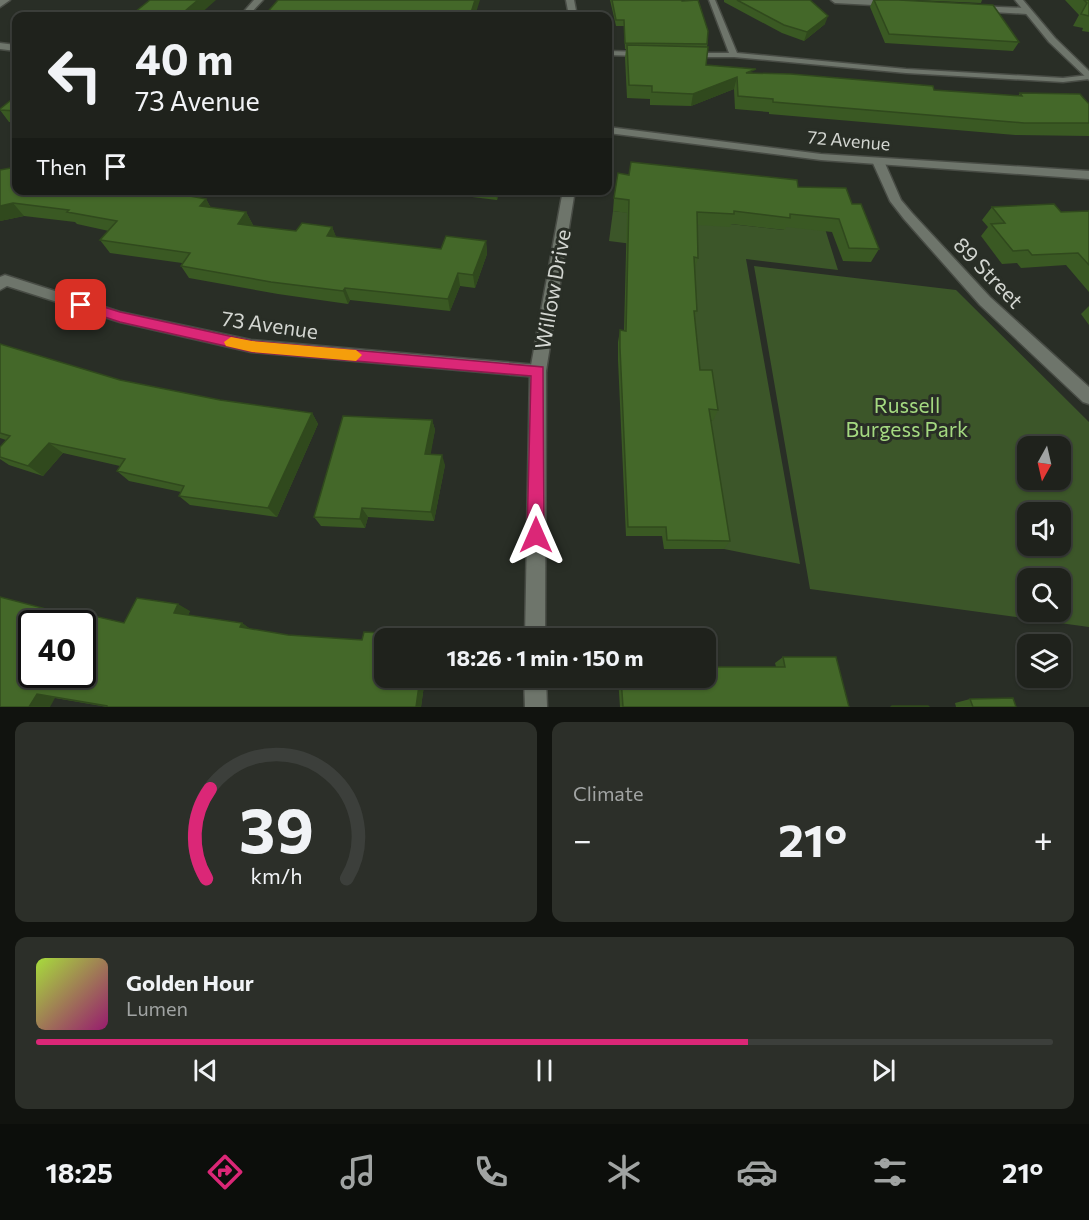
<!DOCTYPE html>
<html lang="en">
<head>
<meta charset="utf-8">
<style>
  body { margin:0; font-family:Commissioner,sans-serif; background:#2c2f29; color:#f1f3f6; height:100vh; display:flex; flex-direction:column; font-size:22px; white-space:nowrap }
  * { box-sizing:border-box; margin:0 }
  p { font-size:20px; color:#a1a4a3 }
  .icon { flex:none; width:33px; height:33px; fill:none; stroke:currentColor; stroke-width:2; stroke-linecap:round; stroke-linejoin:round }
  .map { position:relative; height:707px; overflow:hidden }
  .side { display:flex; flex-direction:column; gap:15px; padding:15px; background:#11130f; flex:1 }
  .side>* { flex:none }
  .top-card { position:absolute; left:12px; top:12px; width:600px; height:183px; border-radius:12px; box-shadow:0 2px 4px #0004,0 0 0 2px #3c3f3b; background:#1f221c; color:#f1f3f6; overflow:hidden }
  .needle { width:39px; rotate:188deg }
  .buttons { position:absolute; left:1017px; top:436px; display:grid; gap:12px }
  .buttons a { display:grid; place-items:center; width:54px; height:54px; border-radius:12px; background:#1f221c; box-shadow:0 2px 4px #0004,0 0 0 2px #3c3f3b; font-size:30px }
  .speed { position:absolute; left:18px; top:610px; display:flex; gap:12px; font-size:30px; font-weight:700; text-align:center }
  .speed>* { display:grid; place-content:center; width:78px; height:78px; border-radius:50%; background:#1f221c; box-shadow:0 2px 4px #0004,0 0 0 2px #3c3f3b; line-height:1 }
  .speed .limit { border:3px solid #111; border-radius:9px; background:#fff; color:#111 }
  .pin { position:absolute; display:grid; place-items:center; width:51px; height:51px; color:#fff; margin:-26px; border-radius:12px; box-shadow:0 3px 9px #0006 }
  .me { position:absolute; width:66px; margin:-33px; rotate:0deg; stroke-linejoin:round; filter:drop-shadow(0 0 4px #0008) }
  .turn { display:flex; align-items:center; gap:21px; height:126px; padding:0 24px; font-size:27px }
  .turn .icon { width:78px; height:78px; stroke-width:2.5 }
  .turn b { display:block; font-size:42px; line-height:51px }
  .then { display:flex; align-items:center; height:57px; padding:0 24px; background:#0003; gap:12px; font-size:22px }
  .big { font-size:45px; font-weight:700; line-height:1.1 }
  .side .widget { flex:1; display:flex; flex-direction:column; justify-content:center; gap:9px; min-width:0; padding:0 21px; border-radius:12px; background:#2c2f29 }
  .side .dial { align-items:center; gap:0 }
  .dial svg { height:156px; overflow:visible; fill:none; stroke:#3c3f3b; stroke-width:7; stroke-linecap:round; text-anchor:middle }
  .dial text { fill:#f1f3f6; stroke:none }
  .song { display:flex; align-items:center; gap:18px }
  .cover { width:72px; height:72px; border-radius:9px; background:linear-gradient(135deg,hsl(80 70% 55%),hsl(320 70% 35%)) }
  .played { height:6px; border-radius:3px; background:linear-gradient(90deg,#db2777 70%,#3c3f3b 70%) }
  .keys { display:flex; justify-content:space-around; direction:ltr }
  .heat { display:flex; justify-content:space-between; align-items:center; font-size:33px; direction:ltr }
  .side .tiles { flex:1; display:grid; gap:15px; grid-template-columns:1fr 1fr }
  .widget:last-child { grid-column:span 2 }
  .trip { position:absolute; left:374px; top:628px; width:342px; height:60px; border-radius:12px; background:#1f221c; box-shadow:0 2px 4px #0004,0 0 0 2px #3c3f3b; font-weight:700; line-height:60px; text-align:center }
  .dock { display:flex; height:96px; justify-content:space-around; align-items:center; background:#0c0e0b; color:#a1a4a3 }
  .dock .icon { width:42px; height:42px }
  .dock .selected { color:#db2777 }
  .dock b { font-size:27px; color:#f1f3f6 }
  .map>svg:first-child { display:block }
</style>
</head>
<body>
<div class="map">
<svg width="1089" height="707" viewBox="0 0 1089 707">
  <rect width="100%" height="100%" fill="#292e26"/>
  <path fill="#3c5629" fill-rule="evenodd" d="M613,211l171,19v-4l37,-10 17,54 -92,-11 54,305 -76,-15 -24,-125 13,-4 -18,-51 -3,-32 3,-85 -86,-11z
    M754,266l202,24 133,132v205l-279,-38zM1028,447h32v33h-32zM1028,513h32v33h-32zM1028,579h32v33h-32z"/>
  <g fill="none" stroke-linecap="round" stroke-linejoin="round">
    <defs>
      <path id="lane" d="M709,0h6l22,53 169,16 157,9 26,-3v4l-26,3 -157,-9 -172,-16h-45v-4h40z
        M608,51l34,1 4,2 -4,2 -34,-1z"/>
      <path id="street" d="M0,0h10l-10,7z
        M254,0h9l-15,16h-8z
        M566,0h8l3,16h-8z
        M831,0h52l13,3 -4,3 -57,-3z
        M973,6l54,2 4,3 -4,3 -51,-3 -3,-1z
        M878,158l6,3 17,39 11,13 78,84 99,90v17l-6,-2 -103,-97 -76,-86 -14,-18 -18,-40z
        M5,275l115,37 131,28 287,25 5,2 3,4 -3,4 -5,2 -287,-25 -131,-30 -113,-36 -7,4v-13z"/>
      <path id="secondary" d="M1015,0h8l32,38 34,33v9l-40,-38z
        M0,43l16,2v6l-16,-2z
        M608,127l213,27 268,17v8l-268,-19 -213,-27z
        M563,190h12l-29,181 -1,268h-20l5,-268z
        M524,678h22l1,29h-22z"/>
    </defs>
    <use href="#lane" stroke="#484c45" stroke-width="3"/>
    <use href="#street" stroke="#484c45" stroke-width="3"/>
    <use href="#secondary" stroke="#484c45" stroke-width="3"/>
    <use href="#lane" fill="#6e756b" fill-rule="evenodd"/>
    <use href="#street" fill="#6e756b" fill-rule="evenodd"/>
    <use href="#secondary" fill="#6e756b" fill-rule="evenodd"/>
  </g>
  <path fill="#3a5923" d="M610,0h71l27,31 -2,34 48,8 180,17 84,6 2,-3 69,11v32l-74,-1 -246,-21v-2l-34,-3 -1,-20 -43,17 -41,-1v-6l-23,-1 -2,-40 1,-9h-1l-1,-23h-8z
    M724,0h86l15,24 -21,17 -22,-8 -58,-31z
    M873,0h26l120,42 -6,9 -128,-8 -15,-36z
    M913,0h69l-1,3z
    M1065,0h24v32l-7,-1 1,-3 -10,-2 6,-11z
    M0,110l16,1v12l-7,-1z
    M0,170l206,29 5,9 35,4 7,13 -1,1 44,5 36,-4 4,10 105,12 45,-8 1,13 -12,34 -15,-2 -10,25 -100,-11 -2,4 -70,-10 -89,-16 -8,-12 1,-3 -72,-10 -10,-13 9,-9 -32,-7 -2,-2 -51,-6 -24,5z
    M798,187l54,17 27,45 -8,13 -28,-1 -11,-29 -46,-5 -1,3 -54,-6 -1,3 -33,-2 1,33 -3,11 2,42 -2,6 5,53 18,40 -5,11 -2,-1 19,121 -6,8h-60l-2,-13h-36l-8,-176v-18l2,-12 4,1 3,-118 -14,-2 1,-13z
    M471,190h29l-3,10 -25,-3z
    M992,207l69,5 28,-1v81l-23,-27 -45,3 -4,-5 -15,1 -21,-28 7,-9 -6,-7z
    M1089,306v19l-8,-11z
    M0,344l120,36 100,20 92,13 6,11 -41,93 -87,-12 -11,-9 2,-4 -52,-11 -12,-10 3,-5 -57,-13 -20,23 -34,-11 -9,-6v-12l6,-7 -6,-2z
    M432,420l3,10 -5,24 15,11 -11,56 -66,-4 -3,11 -44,-2 -7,-9z
    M190,611l-2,4 54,8 8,6 134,49h41l-4,29h-314l-52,-9 -55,9 65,-93 59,9z
    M783,657l66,50h-229l-2,-29h87l71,-11 -1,-4z
    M970,699l46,8h-60l-1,-4z"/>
  <path fill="#30491d" d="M198,0h18l-18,16h-19z
    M475,0h5l-5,16h-5z
    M828,16l-3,8 -21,17 3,-9z
    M737,77l-3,12 -43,17 2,-12z
    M496,190h4l-3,10z
    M206,199l7,13 -13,-6z
    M13,203l11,13 -24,5v-15z
    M246,212l7,13 -8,12 -7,-13z
    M332,227l5,12 -10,-3z
    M486,241l1,13 -12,34 -2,-13z
    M458,273l2,13 -10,25 -2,-12z
    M345,288l5,12 -2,4 -5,-13z
    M312,413l6,11 -41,93 -9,-9z
    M432,420l3,10 -6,34 -4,-10z
    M49,443l14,10 -20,23 -15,-10z
    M442,455l3,10 -11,56 -3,-9z
    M362,508l6,9 -3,11 -5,-9z
    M178,604l12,7 -4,8 -12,-6z
    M242,623l10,7 -12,-3z
    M420,678h5l-4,29h-5z
    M37,694l18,4 -5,9h-21z"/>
  <path fill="#446829" stroke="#30491d" stroke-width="1.5" fill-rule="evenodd" d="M150,0h48l-19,16h-49z
    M278,0h197l-5,16h-206z
    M612,0h69l1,1 16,-1 10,31 -1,13 -82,-1 -1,-23h-8z
    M737,0h73l18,16 -21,16 -23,-7z
    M874,0h25l94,5 26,37 -130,-8z
    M1084,0h5v16l-8,-2 6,-11z
    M627,45l81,2 -2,18 50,4 -10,4 45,1 142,12 1,4 88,6 -2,-3 60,1 9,10v19h-65l-251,-21v-3l-35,-3 -1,-19 -44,17 -41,-2v-6l-23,-1z
    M16,96v15l-16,-1v-1z
    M631,162l166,18 1,7 48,1 6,16h9l18,45 -30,-1 -10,-29 -49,-5v4l-56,-7v3l-37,-2 1,46 -4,-1 3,54h-3l6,59h12l6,40 -9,-1 21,132 -63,-1 -1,-13h-38l-8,-179v-18l6,1 3,-131 -15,-2 4,-25 11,2z
    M16,167v23h142l48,9 -6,7 46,6 -8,12 58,7 6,-8 30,4 -5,9 114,13 5,-13 40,5 -13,34 -15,-2 -10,26 -103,-11 -2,3 -72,-9 -90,-16 9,-13 -90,-13 17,-19 -50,-9 2,-2 -56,-7 -13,3v-36z
    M1054,204l7,8 28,-1v54l-11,-12 -46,2 -4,-5 -15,1 -22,-27 14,-1 -13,-16z
    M0,344l120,36 100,20 92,13 -44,95 -89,-12 5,-10 -67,-15 8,-12 -76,-16 -21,23 -28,-9v-10l10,-11 -10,-3z
    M343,416l89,4 -7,34 17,1 -11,57 -69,-4 -2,11 -46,-2z
    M0,597l65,17 3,-4 56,13 13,-25 41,6 -4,9 68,10 -2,4 48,8 74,5 2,-8 38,2 -1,5h-17v39h36l-4,29h-309v-1l-70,-12 -8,13h-29zM32,624h50v51h-50z
    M783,657h53l13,50h-226l-2,-29h84v-11h80z
    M1013,698l3,9h-43l-3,-8z
    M892,706h36l1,1h-38z"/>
  <path fill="#db2777" stroke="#8e194d" stroke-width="1.5" d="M81,300l39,12 132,29 291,26 1,168 -2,6 -6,2 -6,-2 -3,-6 4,-159 -279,-24 -132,-30 -43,-14v-7z"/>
  <path fill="#f59e0b" d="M231,337l21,4 104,9 6,5 -6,6 -104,-9 -26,-6 -2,-4z"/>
  <g text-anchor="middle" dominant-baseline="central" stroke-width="6" stroke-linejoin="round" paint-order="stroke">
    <g font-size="18" fill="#d3d6d1" stroke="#292e26">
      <text transform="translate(849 140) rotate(5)">72 Avenue</text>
    </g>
    <g font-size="21" fill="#d3d6d1" stroke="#292e26">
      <text transform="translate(989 272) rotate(46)">89 Street</text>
      <text transform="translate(552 289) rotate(-80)">Willow Drive</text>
      <text transform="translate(270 324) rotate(8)">73 Avenue</text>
    </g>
    <g font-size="21" fill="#a4d980" stroke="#292e26">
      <text x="907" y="404">Russell<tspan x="907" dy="24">Burgess Park</tspan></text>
    </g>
  </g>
</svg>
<div class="buttons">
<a><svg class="needle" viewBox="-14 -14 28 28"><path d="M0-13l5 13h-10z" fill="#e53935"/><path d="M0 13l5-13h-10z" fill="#a1a4a3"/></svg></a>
<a><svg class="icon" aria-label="sound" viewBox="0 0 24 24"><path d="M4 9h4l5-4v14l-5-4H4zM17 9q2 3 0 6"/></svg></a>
<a><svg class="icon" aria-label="search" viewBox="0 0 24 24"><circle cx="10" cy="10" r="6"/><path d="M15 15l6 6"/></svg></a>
<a><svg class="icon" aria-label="layers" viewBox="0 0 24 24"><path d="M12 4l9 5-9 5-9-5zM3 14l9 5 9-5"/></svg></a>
</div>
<div class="speed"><div class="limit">40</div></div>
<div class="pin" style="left:81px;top:305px;background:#d93025"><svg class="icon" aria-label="arrive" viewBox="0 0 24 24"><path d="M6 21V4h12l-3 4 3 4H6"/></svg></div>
<svg class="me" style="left:536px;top:535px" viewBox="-20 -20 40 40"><path d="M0-17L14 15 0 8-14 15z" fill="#db2777" stroke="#fff" stroke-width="4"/></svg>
<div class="trip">18:26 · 1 min · 150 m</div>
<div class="top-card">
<div class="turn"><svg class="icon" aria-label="left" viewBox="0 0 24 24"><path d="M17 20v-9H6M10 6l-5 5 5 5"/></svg><div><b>40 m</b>73 Avenue</div></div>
<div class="then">Then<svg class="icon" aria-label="arrive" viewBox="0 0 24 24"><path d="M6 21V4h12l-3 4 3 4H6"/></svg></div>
</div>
</div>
<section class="side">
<div class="tiles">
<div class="widget dial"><svg viewBox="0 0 100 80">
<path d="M14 69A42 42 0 1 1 86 69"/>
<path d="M14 69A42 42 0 0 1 16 23" stroke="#db2777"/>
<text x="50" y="56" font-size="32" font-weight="700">39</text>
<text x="50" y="72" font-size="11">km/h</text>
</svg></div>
<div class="widget"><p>Climate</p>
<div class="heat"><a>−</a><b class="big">21°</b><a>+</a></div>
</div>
<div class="widget">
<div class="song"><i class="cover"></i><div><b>Golden Hour</b><p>Lumen</p></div></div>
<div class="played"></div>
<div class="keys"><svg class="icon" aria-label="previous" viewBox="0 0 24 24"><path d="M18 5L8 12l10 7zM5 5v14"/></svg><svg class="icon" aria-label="pause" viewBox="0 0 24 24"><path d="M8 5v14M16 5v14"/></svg><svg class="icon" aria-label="next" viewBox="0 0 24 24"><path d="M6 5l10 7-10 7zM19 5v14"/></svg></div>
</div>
</div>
</section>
<nav class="dock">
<b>18:25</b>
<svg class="icon selected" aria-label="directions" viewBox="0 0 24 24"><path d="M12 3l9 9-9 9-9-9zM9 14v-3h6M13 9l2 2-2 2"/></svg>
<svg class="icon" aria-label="music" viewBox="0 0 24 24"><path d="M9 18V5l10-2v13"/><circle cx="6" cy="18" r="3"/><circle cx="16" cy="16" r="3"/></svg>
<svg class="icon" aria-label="phone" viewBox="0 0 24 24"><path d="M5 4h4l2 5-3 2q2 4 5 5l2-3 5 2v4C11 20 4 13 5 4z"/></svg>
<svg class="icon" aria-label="climate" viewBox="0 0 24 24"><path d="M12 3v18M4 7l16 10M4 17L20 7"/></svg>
<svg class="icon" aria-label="car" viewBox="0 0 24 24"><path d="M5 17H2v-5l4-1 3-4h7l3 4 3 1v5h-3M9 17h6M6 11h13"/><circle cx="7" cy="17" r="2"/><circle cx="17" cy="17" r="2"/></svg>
<svg class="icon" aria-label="filters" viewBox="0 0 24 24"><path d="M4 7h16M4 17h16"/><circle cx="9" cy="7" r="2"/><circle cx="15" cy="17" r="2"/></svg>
<b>21°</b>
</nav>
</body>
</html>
